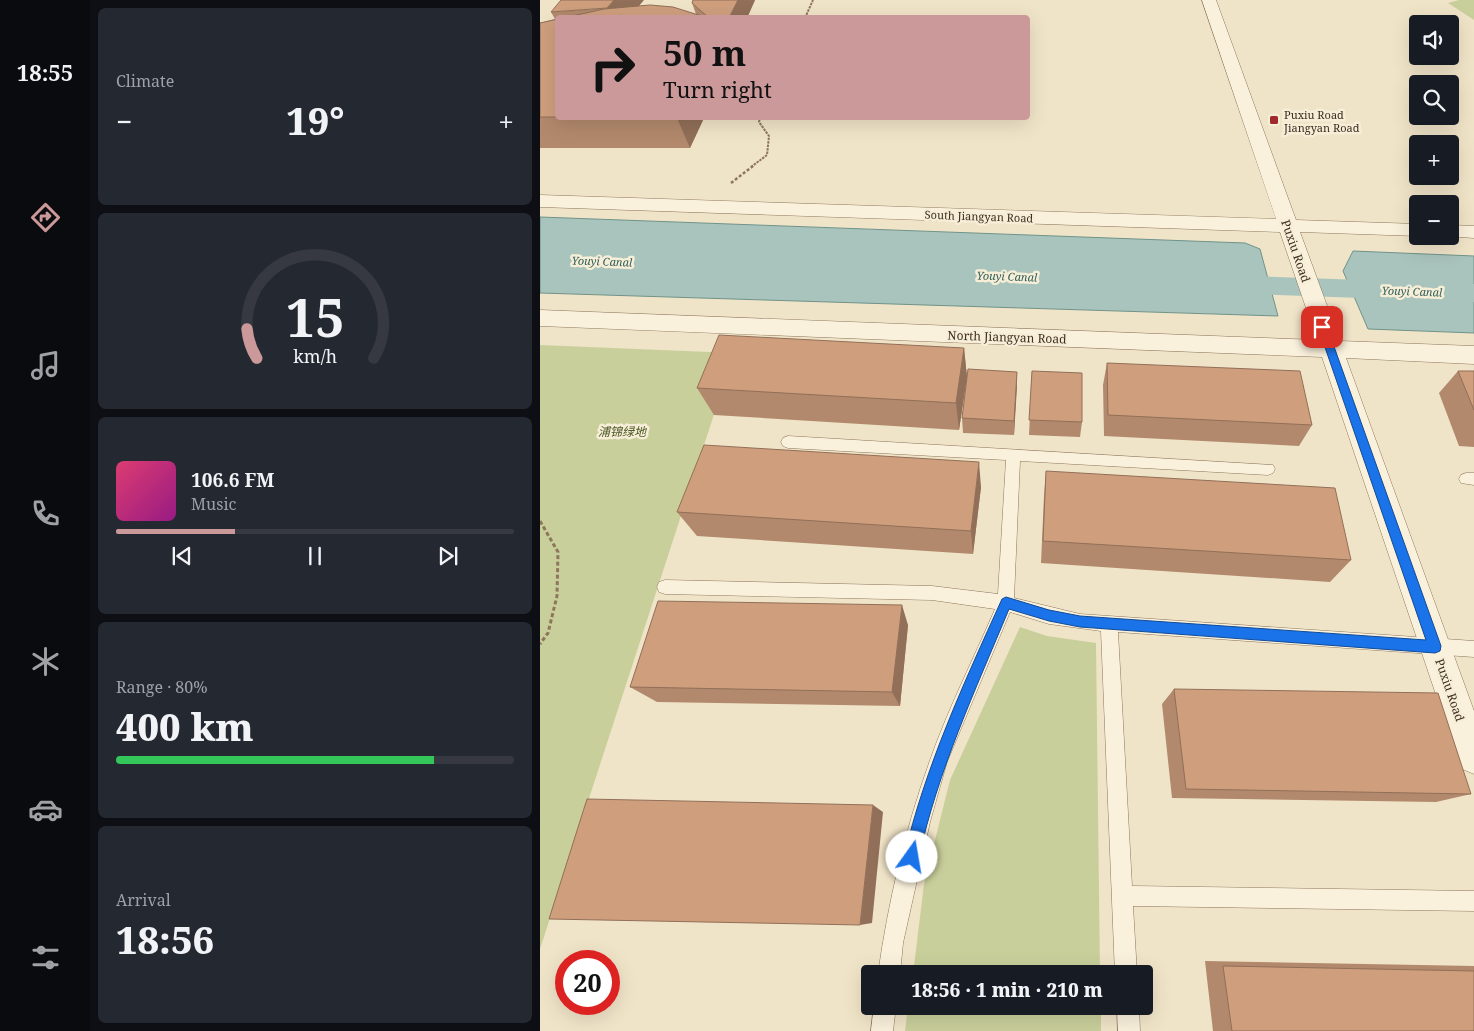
<!DOCTYPE html>
<html lang="en">
<head>
<meta charset="utf-8">
<style>
  body { margin:0; font-family:"Noto Serif","Noto Sans SC",serif; background:#242831; color:#f1f3f6; height:100vh; display:flex; flex-direction:column; font-size:19px; white-space:nowrap }
  * { box-sizing:border-box; margin:0 }
  p { font-size:16px; color:#9ea1a6 }
  .icon { flex:none; width:28px; height:28px; fill:none; stroke:currentColor; stroke-width:2; stroke-linecap:round; stroke-linejoin:round }
  .map { position:relative; flex:1; overflow:hidden }
  .sheet { display:flex; flex-direction:column; gap:8px; padding:8px; background:#0d0f14; width:450px }
  .sheet>* { flex:none }
  .hud { position:absolute; left:15px; top:15px; width:475px; height:105px; border-radius:5px; box-shadow:0 5px 20px #0002; background:#cc999b; color:#111; overflow:hidden }
  .controls { position:absolute; left:869px; top:15px; display:grid; gap:10px }
  .controls a { display:grid; place-items:center; width:50px; height:50px; border-radius:5px; background:#171b24; box-shadow:0 5px 20px #0002; font-size:25px }
  .speed { position:absolute; left:15px; top:950px; display:flex; gap:10px; font-size:25px; font-weight:700; text-align:center }
  .speed>* { display:grid; place-content:center; width:65px; height:65px; border-radius:50%; background:#171b24; box-shadow:0 5px 20px #0002; line-height:1 }
  .speed .limit { border:8px solid #d22; background:#fff; color:#111 }
  .pin { position:absolute; display:grid; place-items:center; width:42px; height:42px; color:#fff; margin:-21px; border-radius:10px; box-shadow:0 2px 8px #0006 }
  .me { position:absolute; width:55px; margin:-28px; rotate:13deg; stroke-linejoin:round; filter:drop-shadow(0 0 4px #0008) }
  .turn { display:flex; align-items:center; gap:18px; height:105px; padding:0 25px; font-size:22px }
  .turn .icon { width:65px; height:65px; stroke-width:2.5 }
  .turn b { display:block; font-size:35px; line-height:42px }
  .big { font-size:38px; font-weight:800; line-height:1.1 }
  .sheet .card { flex:1; display:flex; flex-direction:column; justify-content:center; gap:8px; min-width:0; padding:0 18px; border-radius:8px; background:#242831 }
  .sheet .dial { align-items:center; gap:0 }
  .dial svg { height:130px; overflow:visible; fill:none; stroke:#363941; stroke-width:7; stroke-linecap:round; text-anchor:middle }
  .dial text { fill:#f1f3f6; stroke:none }
  .song { display:flex; align-items:center; gap:15px }
  .cover { width:60px; height:60px; border-radius:8px; background:linear-gradient(135deg,hsl(340 70% 55%),hsl(310 70% 35%)) }
  .played { height:5px; border-radius:2px; background:linear-gradient(90deg,#cc999b 30%,#363941 30%) }
  .keys { display:flex; justify-content:space-around; direction:ltr }
  .heat { display:flex; justify-content:space-between; align-items:center; font-size:28px; direction:ltr }
  .charge { height:8px; border-radius:4px; background:linear-gradient(90deg,#34c759 80%,#363941 0) }
  .trip { position:absolute; left:321px; top:965px; width:292px; height:50px; border-radius:5px; background:#171b24; box-shadow:0 5px 20px #0002; font-weight:800; line-height:50px; text-align:center }
  main { display:flex; flex:1; min-height:0 }
  .tabs { display:flex; flex-direction:column; width:90px; justify-content:space-around; align-items:center; background:#090b0e; color:#9ea1a6 }
  .tabs .icon { width:35px; height:35px }
  .tabs .on { color:#cc999b }
  .tabs b { font-size:22px; color:#f1f3f6 }
  .map>svg:first-child { display:block }
</style>
</head>
<body>
<main>
<nav class="tabs">
<b>18:55</b>
<svg class="icon on" aria-label="directions" viewBox="0 0 24 24"><path d="M12 3l9 9-9 9-9-9zM9 14v-3h6M13 9l2 2-2 2"/></svg>
<svg class="icon" aria-label="music" viewBox="0 0 24 24"><path d="M9 18V5l10-2v13"/><circle cx="6" cy="18" r="3"/><circle cx="16" cy="16" r="3"/></svg>
<svg class="icon" aria-label="phone" viewBox="0 0 24 24"><path d="M5 4h4l2 5-3 2q2 4 5 5l2-3 5 2v4C11 20 4 13 5 4z"/></svg>
<svg class="icon" aria-label="climate" viewBox="0 0 24 24"><path d="M12 3v18M4 7l16 10M4 17L20 7"/></svg>
<svg class="icon" aria-label="car" viewBox="0 0 24 24"><path d="M5 17H2v-5l4-1 3-4h7l3 4 3 1v5h-3M9 17h6M6 11h13"/><circle cx="7" cy="17" r="2"/><circle cx="17" cy="17" r="2"/></svg>
<svg class="icon" aria-label="filters" viewBox="0 0 24 24"><path d="M4 7h16M4 17h16"/><circle cx="9" cy="7" r="2"/><circle cx="15" cy="17" r="2"/></svg>
</nav>
<section class="sheet">
<div class="card"><p>Climate</p>
<div class="heat"><a>−</a><b class="big">19°</b><a>+</a></div>
</div>
<div class="card dial"><svg viewBox="0 0 100 80">
<path d="M14 69A42 42 0 1 1 86 69"/>
<path d="M14 69A42 42 0 0 1 8 51" stroke="#cc999b"/>
<text x="50" y="56" font-size="32" font-weight="700">15</text>
<text x="50" y="72" font-size="11">km/h</text>
</svg></div>
<div class="card">
<div class="song"><i class="cover"></i><div><b>106.6 FM</b><p>Music</p></div></div>
<div class="played"></div>
<div class="keys"><svg class="icon" aria-label="previous" viewBox="0 0 24 24"><path d="M18 5L8 12l10 7zM5 5v14"/></svg><svg class="icon" aria-label="pause" viewBox="0 0 24 24"><path d="M8 5v14M16 5v14"/></svg><svg class="icon" aria-label="next" viewBox="0 0 24 24"><path d="M6 5l10 7-10 7zM19 5v14"/></svg></div>
</div>
<div class="card"><p>Range · 80%</p><b class="big">400 km</b><div class="charge"></div></div>
<div class="card"><p>Arrival</p><b class="big">18:56</b></div>
</section>
<div class="map">
<svg width="934" height="1031" viewBox="0 0 934 1031">
  <rect width="100%" height="100%" fill="#f0e4c8"/>
  <path fill="#c9cf9b" d="M919,0h15v20l-26,-17z
    M0,345l194,8 -194,596z
    M480,627l27,9 49,7 4,331h-187l11,-90 26,-104z
    M368,1006h193v25h-196z"/>
  <path fill="#a9c4bc" stroke="#6f938a" d="M0,217l705,26 15,6 18,67 -738,-23z
    M813,251l121,5v77l-106,-4 -25,-58z"/>
  <g fill="none" stroke-linecap="round" stroke-linejoin="round">
    <path fill="#a9c4bc" fill-rule="evenodd" d="M684,275l250,9v18l-250,-9 -9,-3 -4,-6 4,-6z"/>
    <defs>
      <path id="service" d="M248,436l485,29 2,4 -2,4 -5,2 -248,-14 -6,137 66,16 394,27v16l-356,-25 14,254 342,5v20l-341,-5 4,68h-22l-14,-343 -52,-7 -39,-12 -63,150 -17,60 -27,121 -3,31h-22c10,-71 27,-144 51,-211 18,-52 44,-103 66,-154l-63,-9 -267,-6 -6,-2 -2,-5 2,-5 6,-2 267,6 66,8 8,-134 -218,-12 -5,-2 -2,-4 2,-4z
        M926,473h8v12l-13,-2 -2,-4 2,-4z
        M334,1006h22l-3,25h-22z
        M577,1006h22l1,25h-22z"/>
      <path id="minor" d="M662,0h14l80,220 122,4v12l-118,-4 40,109 134,5v18l-128,-6 128,353v63l-12,-5 -5,-12 -135,-400 -782,-31v-16l777,30 -37,-108 -740,-25v-12l736,24z
        M910,225l24,1v12l-28,-2h4z"/>
    </defs>
    <use href="#service" stroke="#8d765c" stroke-width="1"/>
    <use href="#minor" stroke="#8d765c" stroke-width="1"/>
    <path stroke="#8d765c" stroke-width="2" stroke-dasharray="2.5 1" stroke-linecap="butt" d="M265,18l8,-18
      M211,167l16,-12 2,-19 -10,-14 1,-4"/>
    <path stroke="#8d765c" stroke-width="2.5" stroke-dasharray="3 2" stroke-linecap="butt" d="M191,183l22,-17"/>
    <path stroke="#8d765c" stroke-width="3" stroke-dasharray="4 2.5" stroke-linecap="butt" d="M0,521l18,31 -1,44 -9,37 -8,11"/>
    <use href="#service" fill="#faf1dc" fill-rule="evenodd"/>
    <use href="#minor" fill="#faf1dc" fill-rule="evenodd"/>
  </g>
  <path fill="#b2896c" d="M153,0h62l-8,18h-189v100h146l-14,30h-150v-125l15,-4 -4,-7 88,-6 57,8 -4,-11z
    M424,348l3,29 -8,53 -245,-15 -17,-27z
    M567,363l205,62 -13,21 -195,-10 -1,-51z
    M492,371l50,51 -2,15 -51,-2z
    M918,371h16v76l-15,-1 -20,-53z
    M477,372l-3,63 -51,-2 -1,-15z
    M506,471l305,89 -21,22 -289,-19 3,-67z
    M441,487l-8,67 -276,-18 -20,-24z
    M368,625l-8,81 -243,-4 -27,-15z
    M634,689l297,105 -35,8 -264,-4 -10,-94z
    M665,961l269,5v65h-261z"/>
  <path fill="#916f58" d="M74,0h30l-15,18h-18l-4,-10z
    M198,0h17l-8,18h-18z
    M137,118h27l-14,30z
    M424,348l3,29 -8,53 -3,-27z
    M477,372v15l-3,48v-14z
    M439,462l2,25 -8,67 -2,-23z
    M362,605l6,20 -8,81 -8,-14z
    M333,805l10,7 -11,111 -12,2z"/>
  <path fill="#cf9f7d" stroke="#916f58" d="M21,0h53l-7,8 -56,4z
    M153,0h45l-9,18h-20l-17,-15z
    M110,5l23,2 35,11h-145l41,-9z
    M18,19v98h-18v-94z
    M179,335l245,13 -8,55 -259,-15z
    M567,363l193,8 12,54 -204,-10z
    M428,369l49,3 -3,49 -52,-3z
    M492,371l50,2v49l-53,-2z
    M918,371h16v39z
    M164,445l275,17 -8,69 -294,-19z
    M506,471l289,17 16,72 -308,-19z
    M118,601l244,4 -10,87 -262,-5z
    M634,689l264,4 33,101 -285,-5z
    M47,799l286,6 -13,120 -311,-6z
    M683,966l251,5v60h-242z"/>
  <path fill="#1a73e8" stroke="#114b97" d="M782,324l5,3 114,319 -1,5 -5,2 -355,-26 -31,-6 -40,-12c-34,82 -71,161 -90,248l-2,5 -5,2 -5,-2 -3,-5c21,-90 60,-174 98,-258l4,-2 43,13 31,6 346,24 -108,-313z"/>
  <rect fill="#9e2a2b" stroke="#f7eed8" stroke-width="2" x="729" y="115" width="10" height="10" rx="2.5"/>
  <g text-anchor="middle" dominant-baseline="central" stroke-width="5" stroke-linejoin="round" paint-order="stroke">
    <g font-size="11" fill="#3d2e20" stroke="#f7eed8" text-anchor="start">
      <text x="744" y="114">Puxiu Road<tspan x="744" dy="13">Jiangyan Road</tspan></text>
    </g>
    <g font-size="11" fill="#3d2e20" stroke="#f7eed8">
      <text transform="translate(439 216) rotate(2)">South Jiangyan Road</text>
    </g>
    <g font-size="11" font-style="italic" fill="#2f5d5a" stroke="#f7eed8">
      <text transform="translate(62 261) rotate(2)">Youyi Canal</text>
      <text transform="translate(467 276) rotate(2)">Youyi Canal</text>
      <text transform="translate(872 291) rotate(2)">Youyi Canal</text>
    </g>
    <g font-size="12" fill="#3d2e20" stroke="#f7eed8">
      <text transform="translate(756 251) rotate(71)">Puxiu Road</text>
      <text transform="translate(467 337) rotate(2)">North Jiangyan Road</text>
      <text transform="translate(910 690) rotate(71)">Puxiu Road</text>
    </g>
    <g font-size="12" font-style="italic" fill="#4d5a26" stroke="#f7eed8">
      <text x="82" y="431">浦锦绿地</text>
    </g>
  </g>
</svg>
<div class="controls">
<a><svg class="icon" aria-label="sound" viewBox="0 0 24 24"><path d="M4 9h4l5-4v14l-5-4H4zM17 9q2 3 0 6"/></svg></a>
<a><svg class="icon" aria-label="search" viewBox="0 0 24 24"><circle cx="10" cy="10" r="6"/><path d="M15 15l6 6"/></svg></a>
<a>+</a>
<a>−</a>
</div>
<div class="speed"><div class="limit">20</div></div>
<div class="pin" style="left:782px;top:327px;background:#d93025"><svg class="icon" aria-label="arrive" viewBox="0 0 24 24"><path d="M6 21V4h12l-3 4 3 4H6"/></svg></div>
<svg class="me" style="left:372px;top:857px" viewBox="-20 -20 40 40"><circle r="19" fill="#fff"/><path d="M0-13L10 11 0 6-10 11z" fill="#1a73e8"/></svg>
<div class="trip">18:56 · 1 min · 210 m</div>
<div class="hud">
<div class="turn"><svg class="icon" aria-label="right" viewBox="0 0 24 24"><path d="M7 20v-9h11M14 6l5 5-5 5"/></svg><div><b>50 m</b>Turn right</div></div>
</div>
</div>
</main>
</body>
</html>
